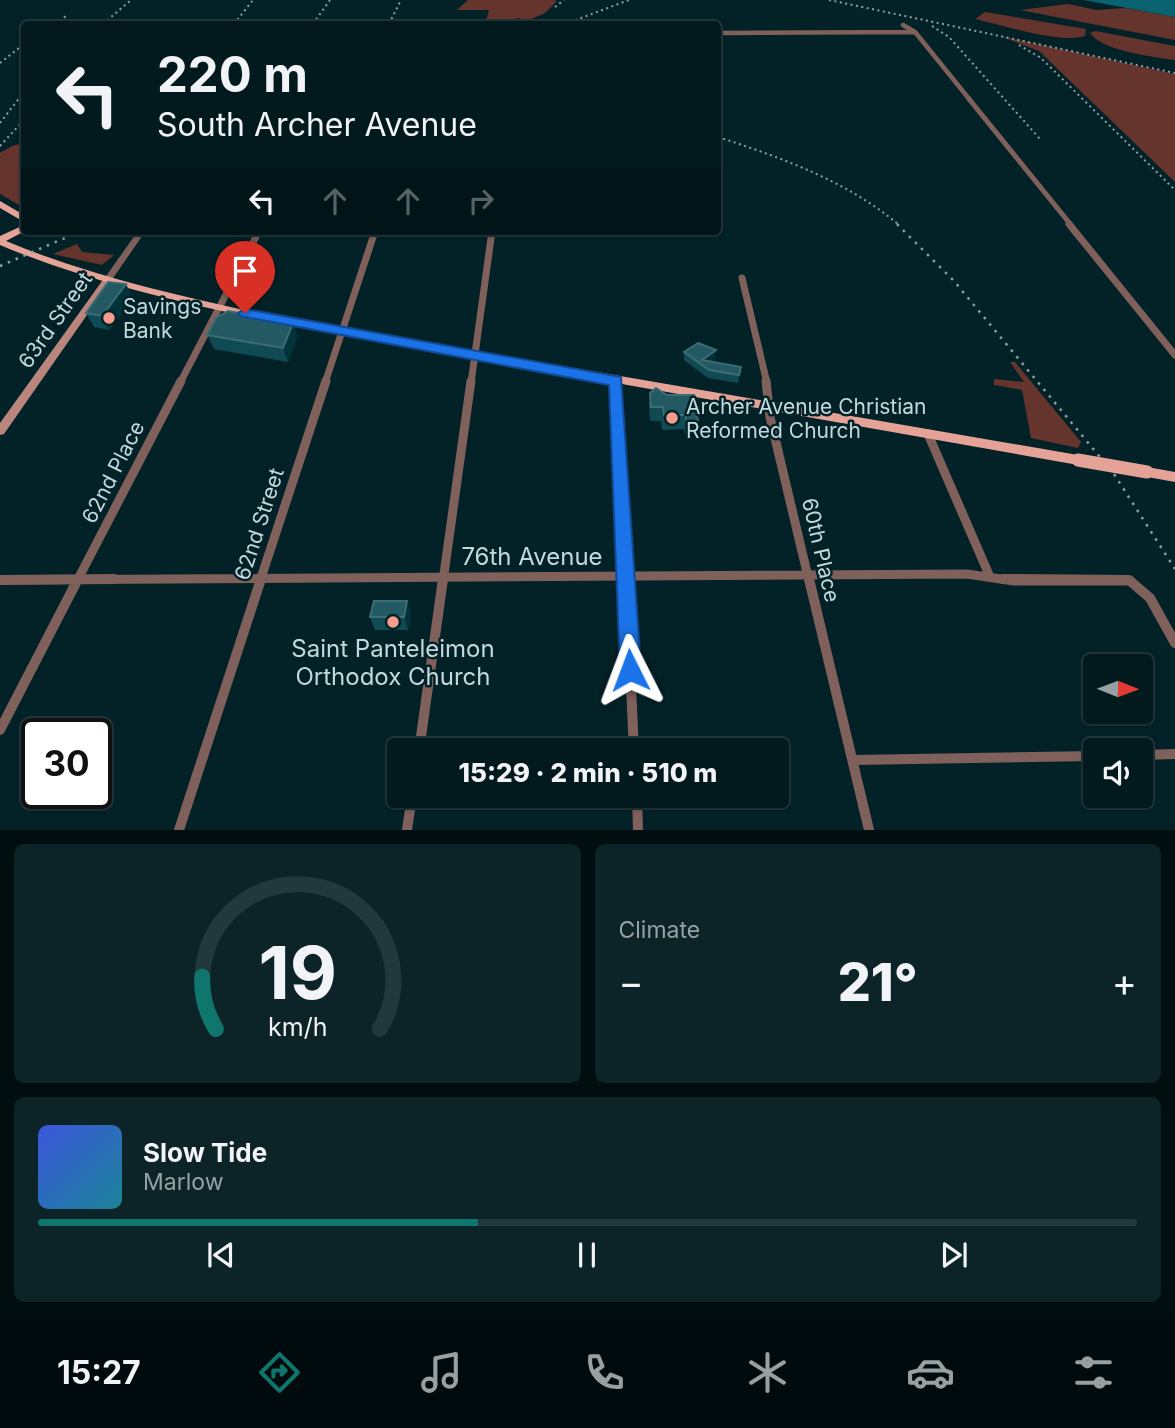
<!DOCTYPE html>
<html lang="en">
<head>
<meta charset="utf-8">
<style>
  body { margin:0; font-family:Inter,sans-serif; background:#0c2327; color:#f1f3f6; height:100vh; display:flex; flex-direction:column; font-size:26px; white-space:nowrap }
  * { box-sizing:border-box; margin:0 }
  p { font-size:23px; color:#96a1a4 }
  .icon { flex:none; width:38px; height:38px; fill:none; stroke:currentColor; stroke-width:2; stroke-linecap:round; stroke-linejoin:round }
  .map { position:relative; height:830px; overflow:hidden }
  .side { display:flex; flex-direction:column; gap:14px; padding:14px; background:#010e10; flex:1 }
  .side>* { flex:none }
  .guide { position:absolute; left:21px; top:21px; width:700px; height:214px; border-radius:7px; box-shadow:0 2px 5px #0004,0 0 0 2px #23383c; background:#021a1e; color:#f1f3f6; overflow:hidden }
  .needle { width:46px; rotate:91deg }
  .controls { position:absolute; left:1083px; top:654px; display:grid; gap:14px }
  .controls a { display:grid; place-items:center; width:70px; height:70px; border-radius:7px; background:#021a1e; box-shadow:0 2px 5px #0004,0 0 0 2px #23383c; font-size:35px }
  .speed { position:absolute; left:21px; top:718px; display:flex; gap:14px; font-size:35px; font-weight:700; text-align:center }
  .speed>* { display:grid; place-content:center; width:91px; height:91px; border-radius:50%; background:#021a1e; box-shadow:0 2px 5px #0004,0 0 0 2px #23383c; line-height:1 }
  .speed .limit { border:4px solid #111; border-radius:10px; background:#fff; color:#111 }
  .pin { position:absolute; display:grid; place-items:center; width:60px; height:60px; color:#fff; margin:-72px -30px; border-radius:50% 50% 50% 0; rotate:-45deg; box-shadow:0 0 7px #0007 }
  .pin .icon { rotate:45deg }
  .me { position:absolute; width:77px; margin:-38px; rotate:357deg; stroke-linejoin:round; filter:drop-shadow(0 0 5px #0008) }
  .turn { display:flex; align-items:center; gap:24px; height:147px; padding:0 21px; font-size:32px }
  .turn .icon { width:91px; height:91px; stroke-width:2.5 }
  .turn b { display:block; font-size:49px; line-height:60px }
  .lanes { display:flex; align-items:center; height:66px; padding:0 21px; background:#0003; justify-content:center; gap:35px; direction:ltr }
  .lanes .off { opacity:.35 }
  .big { font-size:52px; font-weight:800; line-height:1.1 }
  .side .card { flex:1; display:flex; flex-direction:column; justify-content:center; gap:10px; min-width:0; padding:0 24px; border-radius:10px; background:#0c2327 }
  .side .dial { align-items:center; gap:0 }
  .dial svg { height:182px; overflow:visible; fill:none; stroke:#23383c; stroke-width:7; stroke-linecap:round; text-anchor:middle }
  .dial text { fill:#f1f3f6; stroke:none }
  .song { display:flex; align-items:center; gap:21px }
  .cover { width:84px; height:84px; border-radius:10px; background:linear-gradient(135deg,hsl(230 70% 55%),hsl(190 70% 35%)) }
  .played { height:7px; border-radius:4px; background:linear-gradient(90deg,#0f766e 40%,#23383c 40%) }
  .keys { display:flex; justify-content:space-around; direction:ltr }
  .heat { display:flex; justify-content:space-between; align-items:center; font-size:38px; direction:ltr }
  .side .tiles { flex:1; display:grid; gap:14px; grid-template-columns:1fr 1fr }
  .card:last-child { grid-column:span 2 }
  .trip { position:absolute; left:387px; top:738px; width:402px; height:70px; border-radius:7px; background:#021a1e; box-shadow:0 2px 5px #0004,0 0 0 2px #23383c; font-weight:800; line-height:70px; text-align:center }
  .tab-bar { display:flex; height:112px; justify-content:space-around; align-items:center; background:#010a0c; color:#96a1a4 }
  .tab-bar .icon { width:49px; height:49px }
  .tab-bar .active { color:#0f766e }
  .tab-bar b { font-size:32px; color:#f1f3f6 }
  .map>svg:first-child { display:block }
</style>
</head>
<body>
<div class="map">
<svg width="1175" height="830" viewBox="0 0 1175 830">
  <rect width="100%" height="100%" fill="#032228"/>
  <path fill="#65342d" d="M468,0h85l4,1 -12,12 -18,8 -9,-3 -15,6h-18l4,-14h-32z
    M1068,4l29,6 28,-2 50,9v23l-155,-30z
    M985,12l101,17 -1,7c-26,8 -82,-11 -110,-17z
    M1095,31l80,15v14c-22,-3 -72,-9 -85,-27z
    M1000,36l175,38v108l-136,-131z
    M24,143v65l-24,-14v-41l12,-7z
    M77,244l5,8 32,3 -12,10 -49,-11z
    M1010,362h5l66,80 -3,6 -47,-10 -9,-48 -28,-5v-6l30,3z"/>
  <path fill="#096370" d="M1084,0h91v17z"/>
  <g fill="none" stroke-linecap="round" stroke-linejoin="round">
    <path stroke="#80605a" stroke-width="4.5" d="M903,25l12,7 55,68
      M718,33l197,-1"/>
    <path stroke="#80605a" stroke-width="5" d="M969,99l102,126"/>
    <path stroke="#80605a" stroke-width="7" d="M1069,224l106,131
      M742,278l25,105
      M180,383l79,-152
      M325,383l50,-152
      M471,383l21,-152"/>
    <path stroke="#80605a" stroke-width="9" d="M616,381l10,200
      M766,381l4,36 39,164
      M928,434l62,143
      M0,580l967,-6 47,7h117
      M77,581l104,-200
      M260,581l66,-200
      M443,581l28,-200"/>
    <path stroke="#80605a" stroke-width="10" d="M626,579l8,172
      M809,579l60,251
      M1003,579l126,1 21,18 25,45
      M0,580l114,-1
      M0,730l78,-151
      M419,751l24,-172
      M1141,755l34,-1
      M853,760l243,-4
      M637,796l1,34
      M179,830l82,-251
      M407,830l5,-34"/>
    <path fill="#80605a" fill-rule="evenodd" d="M138,231l7,1 -34,49h-6l-1,-2z"/>
    <path fill="#b9857d" fill-rule="evenodd" d="M108,276l4,3 -108,155 -4,1v-12l105,-146z"/>
    <path fill="#e5a297" fill-rule="evenodd" d="M0,201l24,14v7l-24,-14z
      M24,225l1,6 -19,10c86,36 175,55 266,75l806,139 5,2 1,3 -1,3 -5,2 -806,-143c-93,-20 -184,-40 -272,-77v-9z
      M1147,467l28,5v10l-33,-6 -2,-4 2,-4z"/>
    <path stroke="#8aa2a7" stroke-width="2" stroke-dasharray="2 3.5" stroke-linecap="butt" d="M829,0l346,73
      M555,7l9,-7
      M55,24l11,-8
      M103,24l28,-24
      M234,24l19,-24
      M313,24l17,-24
      M389,24l12,-24
      M565,24l64,-24
      M932,26l17,11 91,102
      M1019,45l22,13 134,132
      M0,63l24,-19
      M0,123l24,-31
      M718,137c64,21 129,44 181,88
      M0,146l24,-26"/>
    <path stroke="#8aa2a7" stroke-width="2.5" stroke-dasharray="2.5 6" stroke-linecap="butt" d="M897,224l57,57 160,193 61,95
      M0,266l81,-35"/>
    <path stroke="#e5a297" stroke-width="13" d="M1078,460l69,12"/>
  </g>
  <path fill="#104a53" d="M133,298l-24,32 -15,-3 -8,-14z
    M293,323l4,14 -9,25 -74,-13 -7,-14z
    M684,352l31,5 -5,4 31,6 -3,16 -30,-5 -24,-18z
    M650,393l48,28 -2,14h-11l-1,-6 -22,1 -1,-9h-11l-1,-14z
    M411,615l-3,15h-33l-5,-13z"/>
  <path fill="#02333c" d="M126,284l7,14 -24,32 -7,-14z
    M293,323l4,14 -9,25 -5,-14z
    M716,350l-1,7 -12,9 -1,-6z
    M407,601l4,14 -3,15 -4,-13z"/>
  <path fill="#235962" stroke="#3c6d75" stroke-width="2" d="M108,282l18,2 -24,32 -16,-3z
    M228,311l65,12 -10,25 -76,-13 9,-17z
    M698,343l18,7 -14,10 39,7 -2,8 -30,-5 -25,-18z
    M656,388l11,7h27l4,26h-12v-6h-22l-1,-8h-12l-1,-14z
    M374,601h33l-3,16h-34z"/>
  <path fill="#1a73e8" stroke="#114b97" stroke-width="2" d="M245,309l376,68 20,293 -3,7 -8,3 -7,-3 -3,-7 -11,-285 -369,-69 -2,-3z"/>
  <g fill="#f59d8f" stroke="#032228" stroke-width="2.5">
    <circle cx="109" cy="318" r="7"/>
    <circle cx="672" cy="418" r="7"/>
    <circle cx="393" cy="622" r="7"/>
  </g>
  <g text-anchor="middle" dominant-baseline="central" stroke-width="5" stroke-linejoin="round" paint-order="stroke">
    <g font-size="21" fill="#c4d9dd" stroke="#032228" text-anchor="start">
      <text x="123" y="306">Savings<tspan x="123" dy="24">Bank</tspan></text>
      <text x="686" y="406">Archer Avenue Christian<tspan x="686" dy="24">Reformed Church</tspan></text>
    </g>
    <g font-size="21" fill="#c4d9dd" stroke="#032228">
      <text transform="translate(55 320) rotate(-55)">63rd Street</text>
      <text transform="translate(113 472) rotate(-63)">62nd Place</text>
      <text transform="translate(259 524) rotate(-72)">62nd Street</text>
      <text transform="translate(821 550) rotate(77)">60th Place</text>
    </g>
    <g font-size="24" fill="#c4d9dd" stroke="#032228">
      <text x="532" y="556">76th Avenue</text>
    </g>
    <g font-size="24" fill="#c4d9dd" stroke="#032228">
      <text x="393" y="648">Saint Panteleimon<tspan x="393" dy="28">Orthodox Church</tspan></text>
    </g>
  </g>
</svg>
<div class="controls">
<a><svg class="needle" viewBox="-14 -14 28 28"><path d="M0-13l5 13h-10z" fill="#e53935"/><path d="M0 13l5-13h-10z" fill="#96a1a4"/></svg></a>
<a><svg class="icon" aria-label="sound" viewBox="0 0 24 24"><path d="M4 9h4l5-4v14l-5-4H4zM17 9q2 3 0 6"/></svg></a>
</div>
<div class="speed"><div class="limit">30</div></div>
<div class="pin" style="left:245px;top:313px;background:#d93025"><svg class="icon" aria-label="arrive" viewBox="0 0 24 24"><path d="M6 21V4h12l-3 4 3 4H6"/></svg></div>
<svg class="me" style="left:630px;top:670px" viewBox="-20 -20 40 40"><path d="M0-17L14 15 0 8-14 15z" fill="#1a73e8" stroke="#fff" stroke-width="4"/></svg>
<div class="trip">15:29 · 2 min · 510 m</div>
<div class="guide">
<div class="turn"><svg class="icon" aria-label="left" viewBox="0 0 24 24"><path d="M17 20v-9H6M10 6l-5 5 5 5"/></svg><div><b>220 m</b>South Archer Avenue</div></div>
<div class="lanes"><svg class="icon" aria-label="left" viewBox="0 0 24 24"><path d="M17 20v-9H6M10 6l-5 5 5 5"/></svg><svg class="icon off" aria-label="ahead" viewBox="0 0 24 24"><path d="M12 20V5M6 11l6-6 6 6"/></svg><svg class="icon off" aria-label="ahead" viewBox="0 0 24 24"><path d="M12 20V5M6 11l6-6 6 6"/></svg><svg class="icon off" aria-label="right" viewBox="0 0 24 24"><path d="M7 20v-9h11M14 6l5 5-5 5"/></svg></div>
</div>
</div>
<section class="side">
<div class="tiles">
<div class="card dial"><svg viewBox="0 0 100 80">
<path d="M14 69A42 42 0 1 1 86 69"/>
<path d="M14 69A42 42 0 0 1 8 46" stroke="#0f766e"/>
<text x="50" y="56" font-size="32" font-weight="700">19</text>
<text x="50" y="72" font-size="11">km/h</text>
</svg></div>
<div class="card"><p>Climate</p>
<div class="heat"><a>−</a><b class="big">21°</b><a>+</a></div>
</div>
<div class="card">
<div class="song"><i class="cover"></i><div><b>Slow Tide</b><p>Marlow</p></div></div>
<div class="played"></div>
<div class="keys"><svg class="icon" aria-label="previous" viewBox="0 0 24 24"><path d="M18 5L8 12l10 7zM5 5v14"/></svg><svg class="icon" aria-label="pause" viewBox="0 0 24 24"><path d="M8 5v14M16 5v14"/></svg><svg class="icon" aria-label="next" viewBox="0 0 24 24"><path d="M6 5l10 7-10 7zM19 5v14"/></svg></div>
</div>
</div>
</section>
<nav class="tab-bar">
<b>15:27</b>
<svg class="icon active" aria-label="directions" viewBox="0 0 24 24"><path d="M12 3l9 9-9 9-9-9zM9 14v-3h6M13 9l2 2-2 2"/></svg>
<svg class="icon" aria-label="music" viewBox="0 0 24 24"><path d="M9 18V5l10-2v13"/><circle cx="6" cy="18" r="3"/><circle cx="16" cy="16" r="3"/></svg>
<svg class="icon" aria-label="phone" viewBox="0 0 24 24"><path d="M5 4h4l2 5-3 2q2 4 5 5l2-3 5 2v4C11 20 4 13 5 4z"/></svg>
<svg class="icon" aria-label="climate" viewBox="0 0 24 24"><path d="M12 3v18M4 7l16 10M4 17L20 7"/></svg>
<svg class="icon" aria-label="car" viewBox="0 0 24 24"><path d="M5 17H2v-5l4-1 3-4h7l3 4 3 1v5h-3M9 17h6M6 11h13"/><circle cx="7" cy="17" r="2"/><circle cx="17" cy="17" r="2"/></svg>
<svg class="icon" aria-label="filters" viewBox="0 0 24 24"><path d="M4 7h16M4 17h16"/><circle cx="9" cy="7" r="2"/><circle cx="15" cy="17" r="2"/></svg>
</nav>
</body>
</html>
